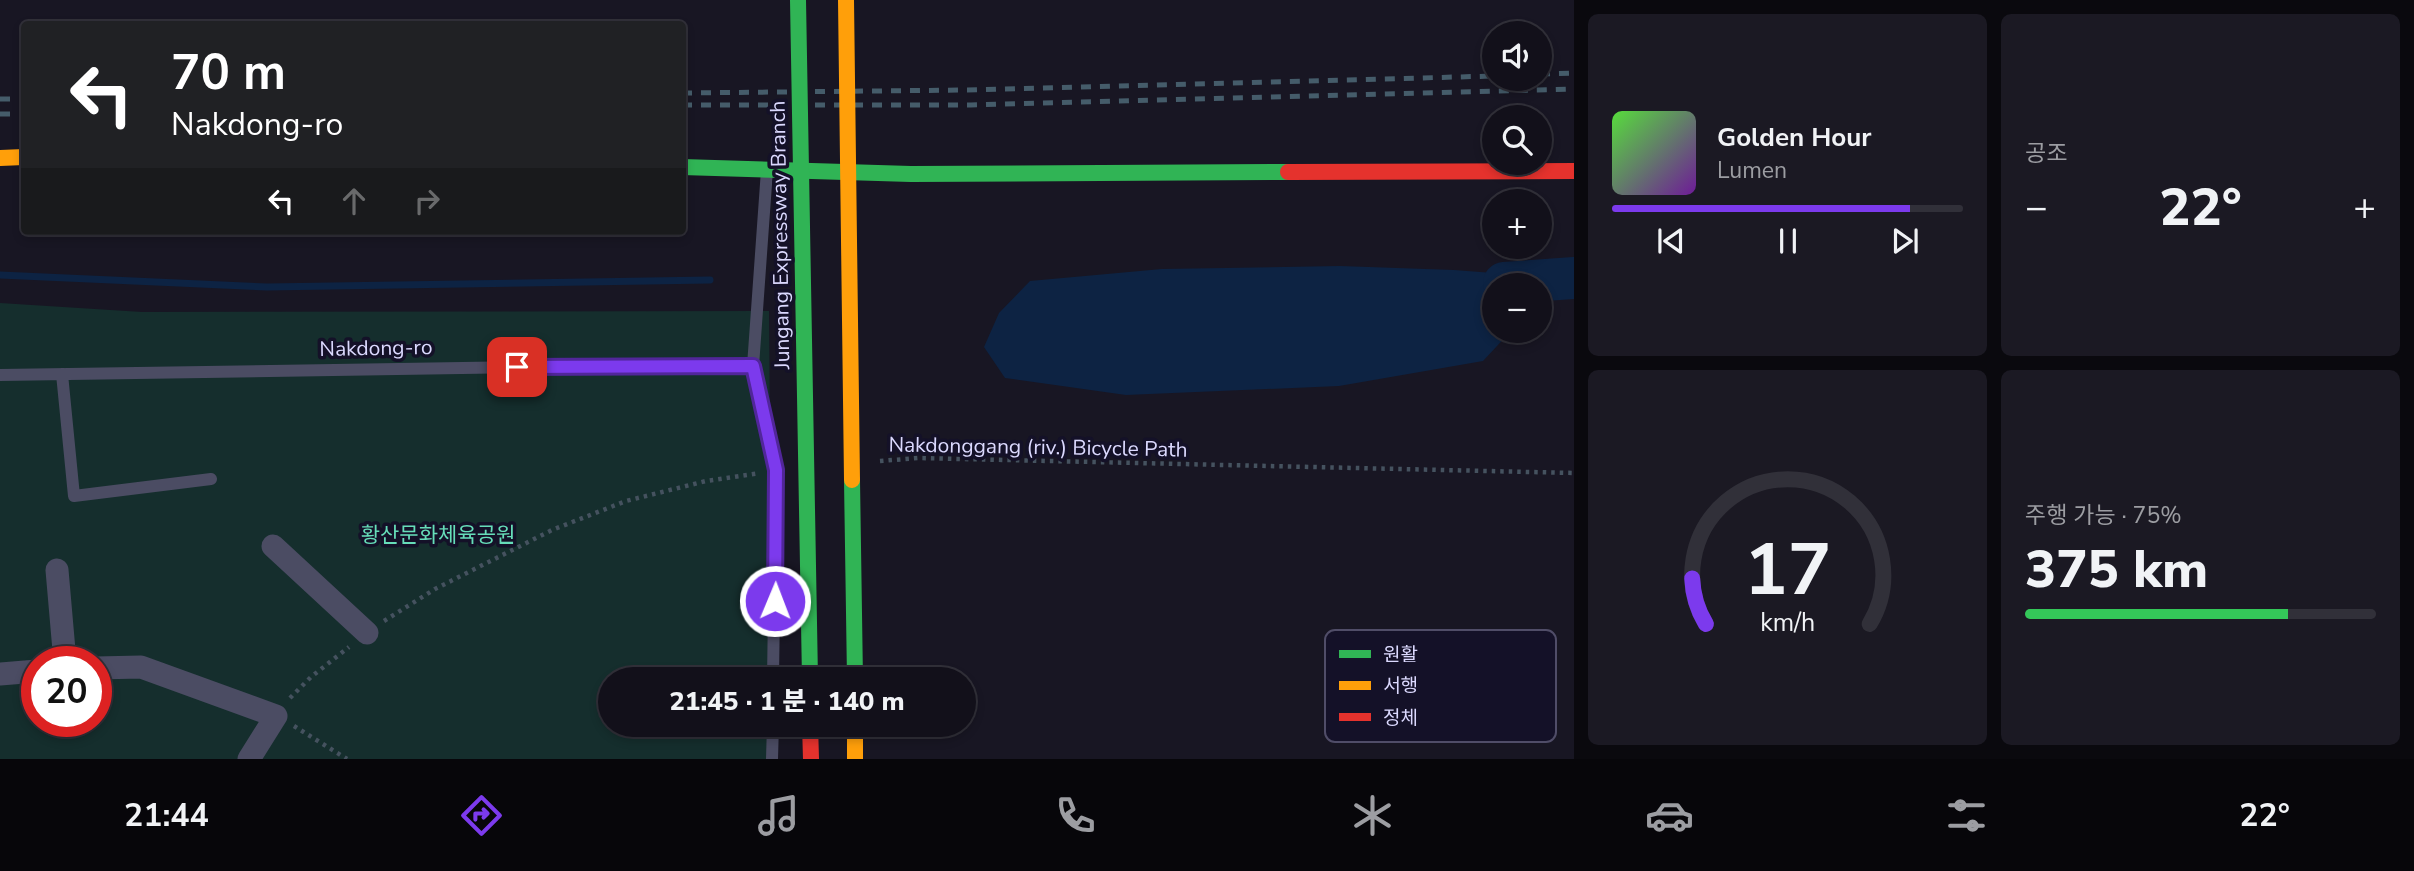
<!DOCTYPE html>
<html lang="ko">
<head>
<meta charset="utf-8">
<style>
  body { margin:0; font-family:"Nunito Sans","Noto Sans KR",sans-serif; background:#1b1923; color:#f1f3f6; height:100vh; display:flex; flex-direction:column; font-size:26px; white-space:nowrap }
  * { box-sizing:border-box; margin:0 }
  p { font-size:23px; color:#9c9da2 }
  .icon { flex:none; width:38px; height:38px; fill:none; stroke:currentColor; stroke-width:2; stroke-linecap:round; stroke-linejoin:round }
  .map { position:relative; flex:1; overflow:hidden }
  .details { display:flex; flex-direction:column; gap:14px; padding:14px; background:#0a090e; width:840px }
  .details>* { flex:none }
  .banner { position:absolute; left:21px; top:21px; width:665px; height:214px; border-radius:7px; box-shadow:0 4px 10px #0003,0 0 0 2px #313039; background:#202124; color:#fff; overflow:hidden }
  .fabs { position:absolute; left:1482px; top:21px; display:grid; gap:14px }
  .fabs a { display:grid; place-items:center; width:70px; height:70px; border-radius:50%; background:#12101a; box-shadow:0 4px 10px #0003,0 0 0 2px #313039; font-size:35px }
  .speed { position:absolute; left:21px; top:646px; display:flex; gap:14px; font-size:35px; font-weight:700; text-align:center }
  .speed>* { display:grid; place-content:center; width:91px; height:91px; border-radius:50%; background:#12101a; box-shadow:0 4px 10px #0003,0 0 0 2px #313039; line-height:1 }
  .speed .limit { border:10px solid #d22; background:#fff; color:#111 }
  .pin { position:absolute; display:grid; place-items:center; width:60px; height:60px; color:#fff; margin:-30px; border-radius:14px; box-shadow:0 4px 10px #0006 }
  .me { position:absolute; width:77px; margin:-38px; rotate:1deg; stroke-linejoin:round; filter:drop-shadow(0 0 5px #0008) }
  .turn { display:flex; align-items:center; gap:24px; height:147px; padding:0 35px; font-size:32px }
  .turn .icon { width:91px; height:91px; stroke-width:2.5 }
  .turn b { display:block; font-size:49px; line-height:60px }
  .lanes { display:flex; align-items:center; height:66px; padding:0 35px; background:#0003; justify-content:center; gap:35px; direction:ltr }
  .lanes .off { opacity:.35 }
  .big { font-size:52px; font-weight:800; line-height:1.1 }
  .details .card { flex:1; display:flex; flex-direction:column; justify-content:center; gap:10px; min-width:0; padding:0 24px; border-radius:10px; background:#1b1923 }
  .details .dial { align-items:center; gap:0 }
  .dial svg { height:182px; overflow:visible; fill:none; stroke:#313039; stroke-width:7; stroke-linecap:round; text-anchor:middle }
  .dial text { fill:#f1f3f6; stroke:none }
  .song { display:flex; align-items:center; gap:21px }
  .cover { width:84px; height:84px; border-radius:10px; background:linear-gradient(135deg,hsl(110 70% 55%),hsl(280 70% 35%)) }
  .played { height:7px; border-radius:4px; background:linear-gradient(90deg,#7c3aed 85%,#313039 85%) }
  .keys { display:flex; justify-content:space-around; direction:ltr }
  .heat { display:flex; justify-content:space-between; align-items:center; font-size:38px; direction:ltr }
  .charge { height:10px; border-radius:5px; background:linear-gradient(90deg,#34c759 75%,#313039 0) }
  .details .tiles { flex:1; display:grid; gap:14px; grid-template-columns:repeat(2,1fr) }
  .trip { position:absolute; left:598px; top:667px; width:378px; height:70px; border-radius:35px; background:#12101a; box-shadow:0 4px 10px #0003,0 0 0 2px #313039; font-weight:800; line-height:70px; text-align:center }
  .tabs { display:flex; height:112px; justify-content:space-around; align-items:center; background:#07060a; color:#9c9da2 }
  .tabs .icon { width:49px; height:49px }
  .tabs .on { color:#7c3aed }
  .tabs b { font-size:32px; color:#f1f3f6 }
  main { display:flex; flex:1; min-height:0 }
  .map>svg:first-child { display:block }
</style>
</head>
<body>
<main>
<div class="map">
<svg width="1574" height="759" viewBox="0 0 1574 759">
  <rect width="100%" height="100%" fill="#181623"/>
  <path fill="#152e2d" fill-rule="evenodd" d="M0,303l142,9 627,-1 3,368h-161v45l161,1 1,34h-773zM37,662h59v59h-59z"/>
  <path fill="#0d2343" d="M1340,266l114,4 105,8 -19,21v-14h-46v46h17l-28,30 -144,25 -213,9 -121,-17 -21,-31 15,-34 31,-32 132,-12z"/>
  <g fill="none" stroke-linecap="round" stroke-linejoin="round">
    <path stroke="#0d2343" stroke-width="7" d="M0,275l267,12 443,-7"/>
    <path stroke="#0d2343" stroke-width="42" d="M1504,283l70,-5"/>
    <path stroke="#45525f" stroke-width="4.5" stroke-dasharray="3.5 5" stroke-linecap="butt" d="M880,461l38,-3 656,15
      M384,621l51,-32 117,-59 74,-29 80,-20 54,-8
      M290,698l21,-21 38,-30
      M294,726l53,33"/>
    <path stroke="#4b4c63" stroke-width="12" d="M767,170l-14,196 23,104 -3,209
      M62,374l12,122 137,-17
      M0,375l597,-9h156
      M772,759l1,-35"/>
    <path stroke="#4b4c63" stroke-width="23" d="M273,546l94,87
      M57,570l8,92
      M96,668l45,-1 135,49 -27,43
      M0,674l37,-3"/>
    <path stroke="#30b455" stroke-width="16" d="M682,167l229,7 377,-2"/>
    <path stroke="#ff9f0a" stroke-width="16" d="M0,158l24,-1
      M855,724v35"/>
    <path stroke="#e5322d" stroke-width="16" d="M1288,172l286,-1
      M810,724l1,35"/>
    <path stroke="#455c6a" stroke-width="5" stroke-dasharray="10 9" stroke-linecap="butt" d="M1540,74l34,-1
      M682,93l285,-3 527,-14
      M0,99h24
      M682,105h289l603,-16
      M0,114h24"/>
    <path stroke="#30b455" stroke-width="16" d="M798,0l12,679
      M852,480l3,199"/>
    <path stroke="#ff9f0a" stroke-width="16" d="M846,0l6,480"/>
  </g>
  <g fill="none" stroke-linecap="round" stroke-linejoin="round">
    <defs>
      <path id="route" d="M517,367l236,-1 23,104 -1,131"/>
    </defs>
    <use href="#route" stroke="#51269a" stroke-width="18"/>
    <use href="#route" stroke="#7c3aed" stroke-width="12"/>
  </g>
  <g text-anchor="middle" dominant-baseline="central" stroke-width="7" stroke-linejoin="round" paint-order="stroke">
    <g font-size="21" fill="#dbd9fe" stroke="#141128">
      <text transform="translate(780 235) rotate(-91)">Jungang Expressway Branch</text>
      <text transform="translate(376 348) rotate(-1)">Nakdong-ro</text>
      <text transform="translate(1038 447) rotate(1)">Nakdonggang (riv.) Bicycle Path</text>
    </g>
    <g font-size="21" fill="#66ddb9" stroke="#141128">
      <text x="438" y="535">황산문화체육공원</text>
    </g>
  </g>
  <rect x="1325" y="630" width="231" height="112" rx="10" fill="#141128" stroke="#504d68" stroke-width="2"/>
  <rect x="1339" y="650" width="32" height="8" fill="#30b455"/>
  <rect x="1339" y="681" width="32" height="9" fill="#ff9f0a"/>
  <rect x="1339" y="713" width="32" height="8" fill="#e5322d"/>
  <g font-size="19" fill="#dbd9fe">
    <text x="1383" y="661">원활</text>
    <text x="1383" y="692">서행</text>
    <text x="1383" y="724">정체</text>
  </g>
</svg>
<div class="fabs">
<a><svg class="icon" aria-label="sound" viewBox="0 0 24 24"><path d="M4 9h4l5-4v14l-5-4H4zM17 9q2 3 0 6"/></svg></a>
<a><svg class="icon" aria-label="search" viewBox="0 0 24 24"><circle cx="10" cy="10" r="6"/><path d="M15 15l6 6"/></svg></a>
<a>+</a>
<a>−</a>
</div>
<div class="speed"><div class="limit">20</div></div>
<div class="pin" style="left:517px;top:367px;background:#d93025"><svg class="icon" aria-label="arrive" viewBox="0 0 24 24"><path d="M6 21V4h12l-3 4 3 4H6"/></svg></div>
<svg class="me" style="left:775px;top:601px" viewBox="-20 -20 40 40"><circle r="17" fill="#7c3aed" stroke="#fff" stroke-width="3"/><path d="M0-11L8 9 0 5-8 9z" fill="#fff"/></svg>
<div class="trip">21:45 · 1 분 · 140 m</div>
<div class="banner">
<div class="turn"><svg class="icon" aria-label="left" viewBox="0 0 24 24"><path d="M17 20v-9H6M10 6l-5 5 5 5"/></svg><div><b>70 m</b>Nakdong-ro</div></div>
<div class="lanes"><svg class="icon" aria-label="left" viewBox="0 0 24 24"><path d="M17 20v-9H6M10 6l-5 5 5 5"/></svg><svg class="icon off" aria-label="ahead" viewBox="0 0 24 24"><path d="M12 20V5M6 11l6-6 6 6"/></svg><svg class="icon off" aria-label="right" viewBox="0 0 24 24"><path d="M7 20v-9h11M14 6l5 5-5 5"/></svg></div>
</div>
</div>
<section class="details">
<div class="tiles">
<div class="card">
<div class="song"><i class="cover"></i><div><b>Golden Hour</b><p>Lumen</p></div></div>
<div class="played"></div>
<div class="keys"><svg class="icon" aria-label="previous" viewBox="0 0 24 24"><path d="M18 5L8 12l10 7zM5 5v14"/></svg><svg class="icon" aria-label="pause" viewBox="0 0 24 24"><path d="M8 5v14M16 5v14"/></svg><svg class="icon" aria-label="next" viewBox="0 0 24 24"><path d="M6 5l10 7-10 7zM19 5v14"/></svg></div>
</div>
<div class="card"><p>공조</p>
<div class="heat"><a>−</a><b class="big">22°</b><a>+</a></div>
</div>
<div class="card dial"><svg viewBox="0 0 100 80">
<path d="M14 69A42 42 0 1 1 86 69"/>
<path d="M14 69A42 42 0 0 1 8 49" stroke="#7c3aed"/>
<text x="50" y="56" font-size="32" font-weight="700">17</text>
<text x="50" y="72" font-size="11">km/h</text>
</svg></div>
<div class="card"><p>주행 가능 · 75%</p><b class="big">375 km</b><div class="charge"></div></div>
</div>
</section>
</main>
<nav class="tabs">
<b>21:44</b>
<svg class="icon on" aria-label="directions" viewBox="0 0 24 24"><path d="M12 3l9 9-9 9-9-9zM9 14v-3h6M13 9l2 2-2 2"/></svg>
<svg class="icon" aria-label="music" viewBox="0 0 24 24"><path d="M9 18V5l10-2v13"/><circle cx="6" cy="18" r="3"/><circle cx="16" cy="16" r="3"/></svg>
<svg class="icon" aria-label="phone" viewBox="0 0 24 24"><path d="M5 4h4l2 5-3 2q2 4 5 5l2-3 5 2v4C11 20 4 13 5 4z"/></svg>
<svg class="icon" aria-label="climate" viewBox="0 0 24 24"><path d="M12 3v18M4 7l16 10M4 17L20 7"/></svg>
<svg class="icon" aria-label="car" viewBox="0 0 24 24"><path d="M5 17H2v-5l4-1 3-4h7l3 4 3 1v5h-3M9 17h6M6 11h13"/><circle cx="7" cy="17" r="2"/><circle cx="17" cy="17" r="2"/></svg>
<svg class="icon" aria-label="filters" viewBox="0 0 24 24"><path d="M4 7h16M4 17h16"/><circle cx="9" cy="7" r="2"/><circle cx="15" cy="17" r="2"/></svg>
<b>22°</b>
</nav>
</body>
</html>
